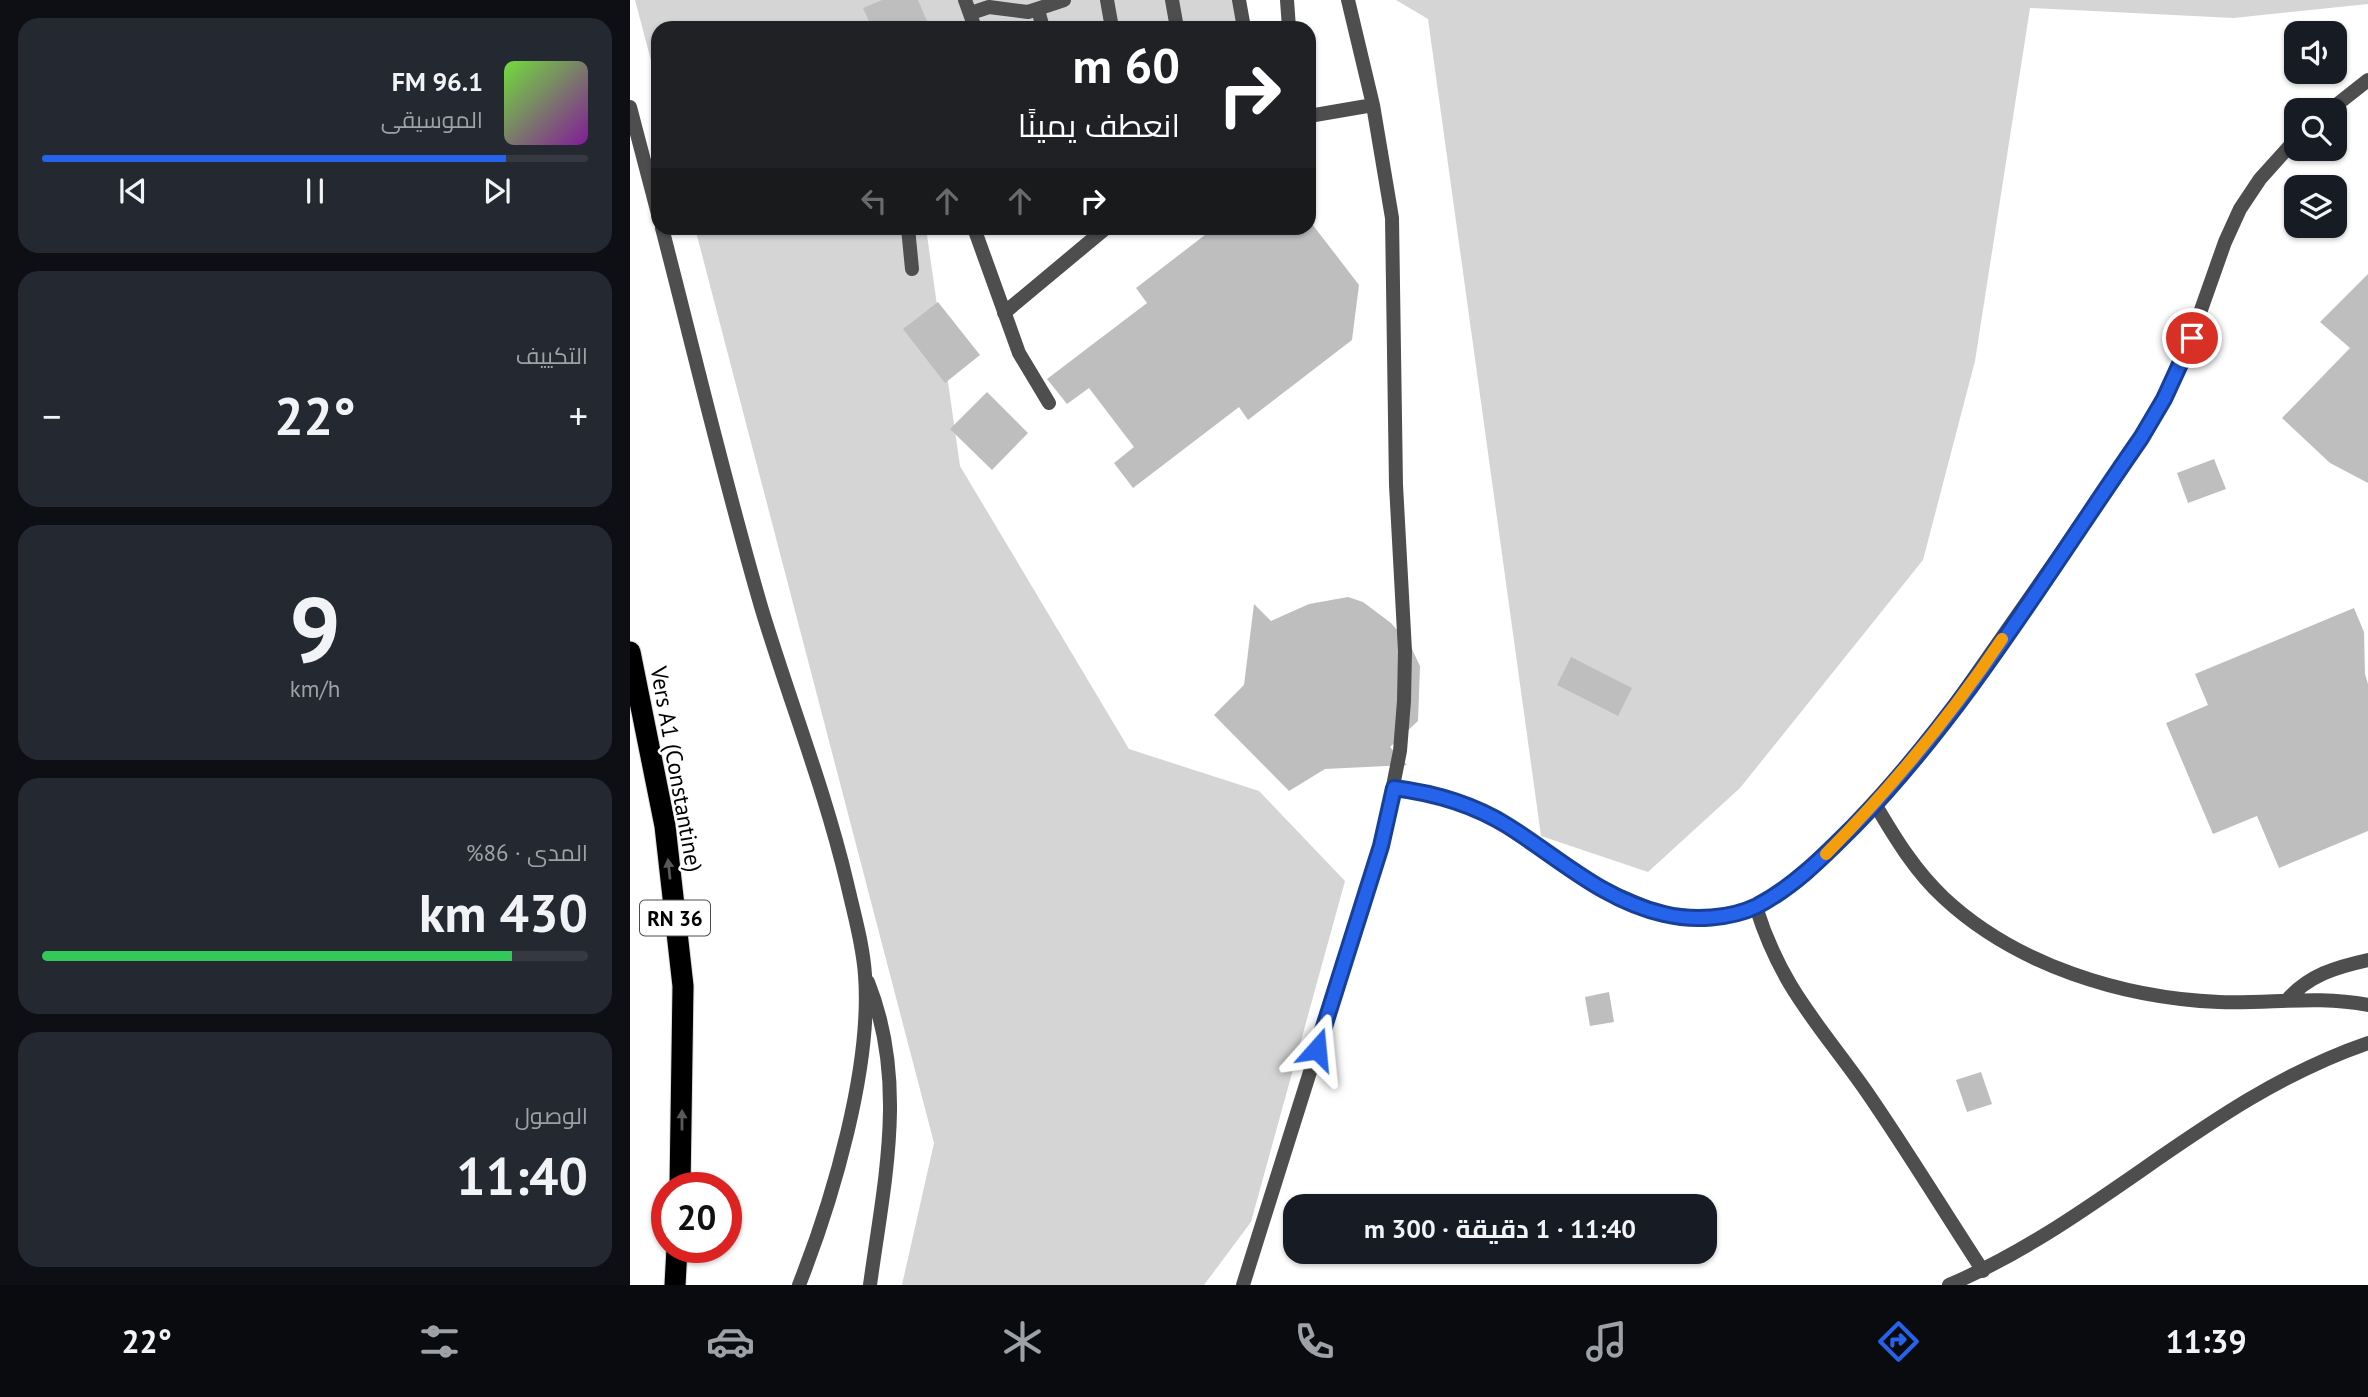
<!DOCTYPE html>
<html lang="ar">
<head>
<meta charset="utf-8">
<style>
  body { margin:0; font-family:"PT Sans",Cairo,sans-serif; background:#242831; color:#f1f3f6; direction:rtl; height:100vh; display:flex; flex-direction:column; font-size:26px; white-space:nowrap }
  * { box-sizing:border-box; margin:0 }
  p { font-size:23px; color:#9ea1a6 }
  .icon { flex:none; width:38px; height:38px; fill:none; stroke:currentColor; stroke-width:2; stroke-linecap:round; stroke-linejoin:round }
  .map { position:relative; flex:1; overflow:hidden; direction:ltr }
  .details { display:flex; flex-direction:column; gap:18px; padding:18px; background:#0d0f14; width:630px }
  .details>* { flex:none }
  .hud { position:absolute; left:21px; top:21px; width:665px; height:214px; border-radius:21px; box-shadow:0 2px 5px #0004; direction:rtl; background:#202124; color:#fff; overflow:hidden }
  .buttons { position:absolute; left:1654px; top:21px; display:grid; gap:14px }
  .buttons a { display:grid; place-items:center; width:63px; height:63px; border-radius:14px; background:#171b24; box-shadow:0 2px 5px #0004; font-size:35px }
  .speed { position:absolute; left:21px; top:1172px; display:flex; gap:14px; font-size:35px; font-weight:700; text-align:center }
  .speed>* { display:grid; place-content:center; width:91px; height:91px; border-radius:50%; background:#171b24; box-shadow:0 2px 5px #0004; line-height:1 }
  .speed .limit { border:10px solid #d22; background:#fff; color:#111 }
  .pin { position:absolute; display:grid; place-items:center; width:60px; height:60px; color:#fff; margin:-30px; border:4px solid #fff; border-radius:50%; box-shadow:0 2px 7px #0007 }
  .me { position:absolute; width:77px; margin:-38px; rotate:18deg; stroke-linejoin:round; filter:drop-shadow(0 0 5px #0008) }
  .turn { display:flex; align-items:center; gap:24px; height:147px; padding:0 21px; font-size:32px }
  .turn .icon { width:91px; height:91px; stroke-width:2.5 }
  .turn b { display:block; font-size:49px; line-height:60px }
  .lanes { display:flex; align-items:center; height:66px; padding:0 21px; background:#0003; justify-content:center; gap:35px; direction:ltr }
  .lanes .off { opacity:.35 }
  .big { font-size:52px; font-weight:700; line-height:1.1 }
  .details .tile { flex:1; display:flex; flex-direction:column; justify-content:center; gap:10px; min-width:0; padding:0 24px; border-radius:21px; background:#242831 }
  .details .dial { align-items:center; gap:0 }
  .dial b { font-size:91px; line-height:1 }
  .song { display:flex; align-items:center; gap:21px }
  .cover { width:84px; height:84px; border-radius:10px; background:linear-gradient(135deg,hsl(100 70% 55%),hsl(290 70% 35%)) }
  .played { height:7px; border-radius:4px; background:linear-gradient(90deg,#2563eb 85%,#363941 85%) }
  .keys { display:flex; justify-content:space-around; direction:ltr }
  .heat { display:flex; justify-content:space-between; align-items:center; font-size:38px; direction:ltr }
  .charge { height:10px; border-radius:5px; background:linear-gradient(90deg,#34c759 86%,#363941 0) }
  .trip { position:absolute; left:653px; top:1194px; width:434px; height:70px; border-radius:21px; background:#171b24; box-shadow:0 2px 5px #0004; font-weight:700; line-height:70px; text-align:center; direction:rtl }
  .tab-bar { display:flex; height:112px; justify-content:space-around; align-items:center; background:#090b0e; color:#9ea1a6 }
  .tab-bar .icon { width:49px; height:49px }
  .tab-bar .on { color:#2563eb }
  .tab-bar b { font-size:32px; color:#f1f3f6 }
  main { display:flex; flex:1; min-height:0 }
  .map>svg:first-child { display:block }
</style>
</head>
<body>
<main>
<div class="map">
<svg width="1738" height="1285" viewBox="0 0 1738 1285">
  <rect width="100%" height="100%" fill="#fff"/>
  <path fill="#d5d5d5" d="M5,0h610l1,28h-588v59z
    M766,0h972v4l-134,14 -204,-10 -55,353 -52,199 -183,228 -92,84 -107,-36 -113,-817z
    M65,228h231l34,238 169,283 130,42 86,90 -94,341 -47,63h-302l32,-142z"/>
  <path fill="#bebebe" d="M252,0h36l12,28h-58l-9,-20z
    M679,220l50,65 -7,55 -104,80 -9,-13 -106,81 -19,-25 20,-16 -45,-59 -22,16 -20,-25 100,-76 -11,-15 78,-60h95z
    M1738,274v209l-38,-20 -48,-45 68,-70 -30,-26z
    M308,302l42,53 -35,28 -42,-54z
    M357,392l41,41 -36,37 -42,-41z
    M1584,459l12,30 -38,14 -11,-30z
    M718,597l15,5 28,21 19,22 10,21 -2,55 -28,26 17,18 -82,4 -36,22 -75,-76 30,-30 10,-81 17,17 38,-17z
    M1724,608l10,24 1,42 3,10v147l-89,37 -22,-52 -44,18 -47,-111 42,-18 -13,-31z
    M941,657l61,31 -14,28 -61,-31z
    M979,992l5,30 -24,4 -5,-29z
    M1351,1072l11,32 -25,8 -11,-32z"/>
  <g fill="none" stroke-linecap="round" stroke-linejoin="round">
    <defs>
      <path id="highway" d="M0,652l35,174 18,160 -3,202
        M45,1285l2,-37"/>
    </defs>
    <use href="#highway" stroke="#dbdbdb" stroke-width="23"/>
    <path stroke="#4e4e4e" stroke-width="14" d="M335,0l10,28
      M477,0l5,28
      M542,0l5,28
      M609,0l5,28
      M657,0l2,28
      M408,10l5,18
      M341,13l18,-6 39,5 36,-12
      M0,107l28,107
      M1700,110l38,-30
      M679,116l64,-11
      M32,228c33,127 63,256 100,382 28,92 63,180 85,273 7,31 16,61 18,92 7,92 -32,224 -66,310
      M278,228l4,41
      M344,228l45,125 30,50
      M374,313l102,-85
      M763,788l62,12 29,12 110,73 71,30 43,2 21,-2 27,-8 30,-19 36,-30 53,-54 56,-65 210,-301 43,-80 41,-116 15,-33 20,-30 36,-40
      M1245,804c20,34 40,67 69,94 72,67 178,100 275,104 50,2 99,-7 149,3
      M1126,907c25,80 61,115 108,181 41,59 79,122 119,183
      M238,982c40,100 16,200 2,303
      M1657,1000c22,-25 49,-33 81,-40
      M613,1285l138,-439 19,-95 4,-50 1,-50 -9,-166 -4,-267 -19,-113 -25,-105
      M1319,1285c151,-64 261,-188 419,-242"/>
    <use href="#highway" stroke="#000" stroke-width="21"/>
  </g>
  <defs><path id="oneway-solid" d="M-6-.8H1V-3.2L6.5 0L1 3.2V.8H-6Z" transform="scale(1.75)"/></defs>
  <g fill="#595959">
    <use href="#oneway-solid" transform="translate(39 869) rotate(-96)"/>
    <use href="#oneway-solid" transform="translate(52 1120) rotate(-90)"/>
  </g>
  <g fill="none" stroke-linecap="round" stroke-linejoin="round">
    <defs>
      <path id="route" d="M687,1049l64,-203 13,-58c40,5 79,16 114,38 51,32 95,74 156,88 29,7 66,5 93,-8 38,-20 68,-51 98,-81 110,-113 196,-258 286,-387l23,-39 28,-61"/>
    </defs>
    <use href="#route" stroke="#184099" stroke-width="18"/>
    <use href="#route" stroke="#2563eb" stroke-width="12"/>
    <path stroke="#f59e0b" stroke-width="12" d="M1196,854c66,-67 124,-137 176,-215"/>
  </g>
  <g text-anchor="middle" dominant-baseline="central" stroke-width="5" stroke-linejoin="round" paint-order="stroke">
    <rect fill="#fff" stroke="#4c4c4c" stroke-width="2" x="10" y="900.5" width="70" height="35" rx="5"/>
    <g font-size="21" font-weight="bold" fill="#000">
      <text x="45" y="918">RN 36</text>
    </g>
    <g font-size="23" fill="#000" stroke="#fff">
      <text transform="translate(47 769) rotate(80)">Vers A1 (Constantine)</text>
    </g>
  </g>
</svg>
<div class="buttons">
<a><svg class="icon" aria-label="sound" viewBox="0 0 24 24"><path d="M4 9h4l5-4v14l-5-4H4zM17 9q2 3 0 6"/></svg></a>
<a><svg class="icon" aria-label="search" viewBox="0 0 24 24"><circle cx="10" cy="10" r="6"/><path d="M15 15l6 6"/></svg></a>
<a><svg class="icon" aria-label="layers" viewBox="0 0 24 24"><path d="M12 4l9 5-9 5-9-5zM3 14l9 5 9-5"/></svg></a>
</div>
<div class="speed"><div class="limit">20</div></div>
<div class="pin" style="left:1562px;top:338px;background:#d93025"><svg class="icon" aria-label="arrive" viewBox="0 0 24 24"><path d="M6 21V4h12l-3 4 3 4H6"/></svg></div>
<svg class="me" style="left:687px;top:1049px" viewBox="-20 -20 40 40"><path d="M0-17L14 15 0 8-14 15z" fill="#2563eb" stroke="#fff" stroke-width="4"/></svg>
<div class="trip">11:40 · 1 دقيقة · 300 m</div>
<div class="hud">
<div class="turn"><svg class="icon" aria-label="right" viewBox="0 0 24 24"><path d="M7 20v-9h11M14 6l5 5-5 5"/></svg><div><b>60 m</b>انعطف يمينًا</div></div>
<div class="lanes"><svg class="icon off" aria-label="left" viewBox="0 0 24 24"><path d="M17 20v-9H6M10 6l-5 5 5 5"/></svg><svg class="icon off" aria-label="ahead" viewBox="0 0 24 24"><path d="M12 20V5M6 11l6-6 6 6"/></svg><svg class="icon off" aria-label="ahead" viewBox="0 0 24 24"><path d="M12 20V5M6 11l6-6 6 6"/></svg><svg class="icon" aria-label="right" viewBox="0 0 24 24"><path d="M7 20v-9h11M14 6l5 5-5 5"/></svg></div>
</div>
</div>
<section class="details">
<div class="tile">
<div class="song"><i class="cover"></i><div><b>96.1 FM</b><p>الموسيقى</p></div></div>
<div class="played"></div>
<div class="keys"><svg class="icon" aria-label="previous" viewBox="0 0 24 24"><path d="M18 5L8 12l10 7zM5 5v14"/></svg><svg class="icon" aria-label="pause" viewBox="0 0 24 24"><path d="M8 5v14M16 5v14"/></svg><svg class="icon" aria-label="next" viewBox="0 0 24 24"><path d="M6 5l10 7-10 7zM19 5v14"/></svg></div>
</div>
<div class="tile"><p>التكييف</p>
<div class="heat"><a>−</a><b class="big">22°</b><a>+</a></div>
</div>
<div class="tile dial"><b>9</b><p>km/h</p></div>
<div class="tile"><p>المدى · 86%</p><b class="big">430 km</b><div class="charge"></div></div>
<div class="tile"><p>الوصول</p><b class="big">11:40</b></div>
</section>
</main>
<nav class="tab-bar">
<b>11:39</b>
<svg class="icon on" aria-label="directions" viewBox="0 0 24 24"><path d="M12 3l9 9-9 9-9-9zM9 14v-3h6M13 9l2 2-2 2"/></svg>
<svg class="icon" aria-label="music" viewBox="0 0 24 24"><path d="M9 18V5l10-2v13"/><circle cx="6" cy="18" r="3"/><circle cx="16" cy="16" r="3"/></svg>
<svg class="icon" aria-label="phone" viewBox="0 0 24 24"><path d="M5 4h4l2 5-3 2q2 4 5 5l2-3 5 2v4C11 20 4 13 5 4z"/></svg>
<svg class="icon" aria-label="climate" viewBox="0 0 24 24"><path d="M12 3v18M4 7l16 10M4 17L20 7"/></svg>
<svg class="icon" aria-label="car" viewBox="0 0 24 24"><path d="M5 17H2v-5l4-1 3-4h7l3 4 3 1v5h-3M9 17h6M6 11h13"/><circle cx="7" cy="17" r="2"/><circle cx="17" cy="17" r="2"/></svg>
<svg class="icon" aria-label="filters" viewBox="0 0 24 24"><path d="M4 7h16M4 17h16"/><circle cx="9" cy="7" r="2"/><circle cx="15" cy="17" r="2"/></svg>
<b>22°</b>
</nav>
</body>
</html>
